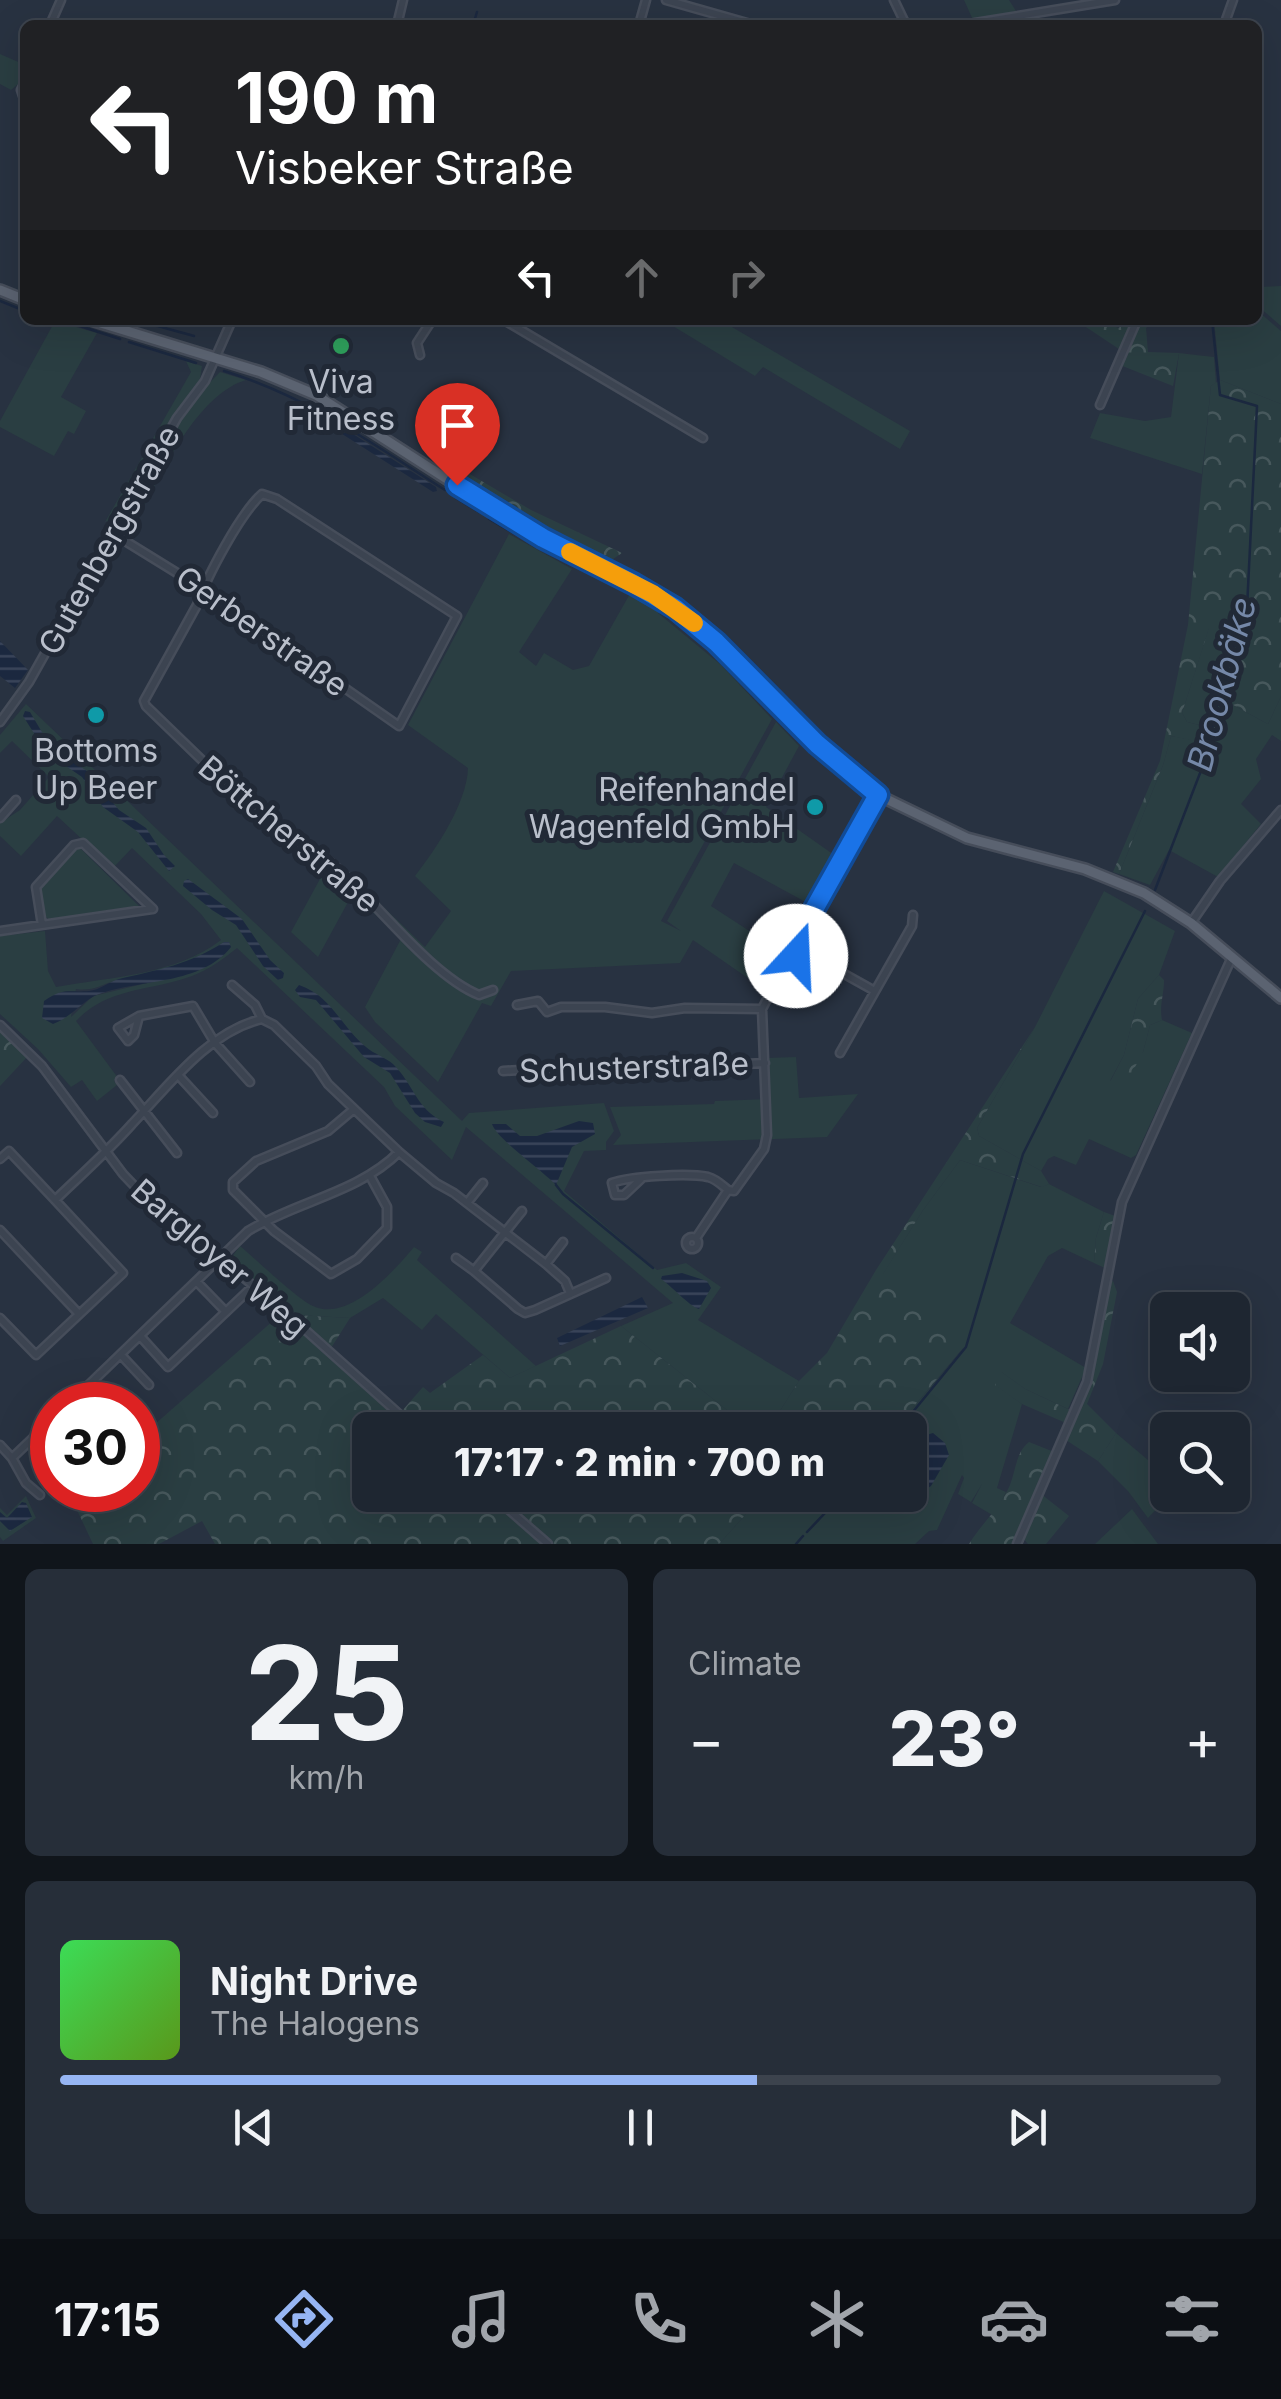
<!DOCTYPE html>
<html lang="en">
<head>
<meta charset="utf-8">
<style>
  body { margin:0; font-family:Inter,sans-serif; background:#262e39; color:#f1f3f6; height:100vh; display:flex; flex-direction:column; font-size:38px; white-space:nowrap }
  * { box-sizing:border-box; margin:0 }
  p { font-size:32px; color:#a1a5ab }
  .icon { flex:none; width:55px; height:55px; fill:none; stroke:currentColor; stroke-width:2; stroke-linecap:round; stroke-linejoin:round }
  .map { position:relative; height:1544px; overflow:hidden }
  .details { display:flex; flex-direction:column; gap:25px; padding:25px; background:#10151b; flex:1 }
  .details>* { flex:none }
  .guide { position:absolute; left:20px; top:20px; width:1242px; height:305px; border-radius:15px; box-shadow:0 10px 40px #0002,0 0 0 2px #3c434d; background:#202124; color:#fff; overflow:hidden }
  .buttons { position:absolute; left:1150px; top:1292px; display:grid; gap:20px }
  .buttons a { display:grid; place-items:center; width:100px; height:100px; border-radius:15px; background:#1e2631; box-shadow:0 10px 40px #0002,0 0 0 2px #3c434d; font-size:50px }
  .speed { position:absolute; left:30px; top:1382px; display:flex; gap:20px; font-size:50px; font-weight:700; text-align:center }
  .speed>* { display:grid; place-content:center; width:130px; height:130px; border-radius:50%; background:#1e2631; box-shadow:0 10px 40px #0002,0 0 0 2px #3c434d; line-height:1 }
  .speed .limit { border:15px solid #d22; background:#fff; color:#111 }
  .pin { position:absolute; display:grid; place-items:center; width:85px; height:85px; color:#fff; margin:-102px -42px; border-radius:50% 50% 50% 0; rotate:-45deg; box-shadow:0 0 10px #0007 }
  .pin .icon { rotate:45deg }
  .me { position:absolute; width:110px; margin:-55px; rotate:20deg; stroke-linejoin:round; filter:drop-shadow(0 0 8px #0008) }
  .turn { display:flex; align-items:center; gap:35px; height:210px; padding:0 50px; font-size:45px }
  .turn .icon { width:130px; height:130px; stroke-width:2.5 }
  .turn b { display:block; font-size:70px; line-height:85px }
  .lanes { display:flex; align-items:center; height:95px; padding:0 50px; background:#0003; justify-content:center; gap:50px; direction:ltr }
  .lanes .off { opacity:.35 }
  .big { font-size:75px; font-weight:800; line-height:1.1 }
  .details .tile { flex:1; display:flex; flex-direction:column; justify-content:center; gap:15px; min-width:0; padding:0 35px; border-radius:15px; background:#262e39 }
  .details .dial { align-items:center; gap:0 }
  .dial b { font-size:130px; line-height:1 }
  .song { display:flex; align-items:center; gap:30px }
  .cover { width:120px; height:120px; border-radius:15px; background:linear-gradient(135deg,hsl(130 70% 55%),hsl(90 70% 35%)) }
  .played { height:10px; border-radius:5px; background:linear-gradient(90deg,#96b5f3 60%,#3c434d 60%) }
  .keys { display:flex; justify-content:space-around; direction:ltr }
  .heat { display:flex; justify-content:space-between; align-items:center; font-size:55px; direction:ltr }
  .details .tiles { flex:1; display:grid; gap:25px; grid-template-columns:1fr 1fr }
  .tile:last-child { grid-column:span 2 }
  .trip { position:absolute; left:352px; top:1412px; width:575px; height:100px; border-radius:15px; background:#1e2631; box-shadow:0 10px 40px #0002,0 0 0 2px #3c434d; font-weight:800; line-height:100px; text-align:center }
  .menu { display:flex; height:160px; justify-content:space-around; align-items:center; background:#0c0f14; color:#a1a5ab }
  .menu .icon { width:70px; height:70px }
  .menu .selected { color:#96b5f3 }
  .menu b { font-size:45px; color:#f1f3f6 }
  .map>svg:first-child { display:block }
</style>
</head>
<body>
<div class="map">
<svg width="1281" height="1544" viewBox="0 0 1281 1544">
  <defs>
    <pattern id="forest-crowns" width="20" height="18" patternUnits="userSpaceOnUse" patternTransform="scale(2.5)"><rect width="20" height="18" fill="#2a3e42"/><path d="M2 6a3 3 0 1 1 6 0M12 15a3 3 0 1 1 6 0" fill="none" stroke="#47585c"/></pattern>
    <pattern id="water-rules" width="6" height="5" patternUnits="userSpaceOnUse" patternTransform="scale(2.5)"><rect width="6" height="5" fill="#1b283f"/><path d="M0 2.5h6" fill="none" stroke="#3a4559"/></pattern>
  </defs>
  <rect width="100%" height="100%" fill="#283241"/>
  <path fill="#2a3e42" fill-rule="evenodd" d="M964,0h45l7,11 -43,9z
    M0,54l25,11 -7,19 -7,6 -11,-6z
    M1281,286v40l-23,-20v-19z
    M1258,311l23,20v73l-61,-24 -6,-60h44z
    M663,320h57l190,111 -10,18 -137,-82 -8,9z
    M55,321l42,12 -36,64 25,14 -12,23 -6,-3 -14,25 -54,-29v-6z
    M1179,353l35,4 2,26 -5,3 -9,88 -112,-36 10,-25 45,8 26,-4z
    M186,361l16,5 -2,13 -27,37 -57,101 -11,5 86,-150z
    M220,372l26,8c-54,16 -91,109 -118,157l-5,-12 66,-121z
    M509,534l63,35 -53,83 17,14 8,-13 29,17 16,-4 42,-74 29,17 -2,4 63,52 51,54 -111,202 20,10 -14,-10 109,-199 23,24 -33,61 71,50 -26,48 -77,-42 -23,43 63,41 4,13 -13,30 -72,-50 -13,23 -169,8 -20,35 -9,-3 -44,79 -63,-60 -10,-15 36,-68 -48,-46 -35,64 -27,-25 35,-64 9,-8 90,87 26,-36 -36,-35c21,-27 52,-73 53,-108l-60,-43z
    M1209,627l16,8c-4,26 -3,71 -22,91l-16,-4 -5,-9z
    M1281,696v45l-9,-6 -16,24 5,20 -20,25 20,20 -43,53 -49,-27 -19,35 -31,-11 44,-109 8,-29 41,7 12,-43 44,24z
    M26,704l436,417 7,-8 135,-10 10,28 -8,11v8l-22,1 -20,40 93,79 29,-7 35,24 -23,33 101,61 -31,49h-16l-131,-104 52,-23 -207,-176 -14,33 -57,-54 -11,-19 -147,-139c-16,13 -33,25 -54,31 -38,12 -77,10 -107,42l42,57 -4,3 3,4 -20,16 -15,-21 -11,7 -33,-38 -38,-35v-78l45,-5 3,40 8,16c55,-10 119,-12 165,-47l-20,-26 -69,-66 -19,20 -56,-52 -36,40 -21,-20v-13l20,-13 29,-33 -37,-36 -12,12v-18zM224,942l-27,29 -104,25 -22,21 5,-28c18,3 28,-6 45,-10 38,-8 71,-15 103,-37z
    M74,849h7l58,57 -90,13 -5,-3 -5,-28z
    M1104,891l71,40 -16,44 -21,24 -14,56 -14,26 33,-29 7,-27 12,-5 30,13 -56,122 -5,3 -42,-19 -13,26 -22,-9 -6,3 -7,12 -62,-35 -2,-8 58,-101z
    M796,1057l3,41 59,-4 -31,43 -214,8 8,-10 -11,-28 104,-3 1,-3 55,-2 -3,-41z
    M960,1160l81,27 8,-3 55,28 -8,26 -2,25 -32,-15 -14,8 -38,67 76,45 -18,41 -43,-20 -24,-17 -5,13 26,19 -25,84 9,4 -12,24 -22,-13 10,-19 -11,18 -13,-8 6,-16 -2,-3 -25,55 -8,1 -14,13h-196l44,-49h147v-65h-16l69,-81 -81,-74 41,-65z
    M240,1246c17,14 56,52 73,60 35,17 81,-35 101,-59l8,5 -5,8 119,106 -26,12 -74,-64 -14,16 -39,-32 -33,20 -55,-3 -48,-41 1,-3 -16,-14z
    M1116,1433l51,43 1,19h2l-22,23 -20,-27 -30,-30z
    M26,1496l10,22 -33,23 -3,-4v-29l7,7z
    M1132,1509l26,35h-63z"/>
  <path fill="url(#forest-crowns)" fill-rule="evenodd" d="M1124,320h11l-13,31 -36,-24 12,-5 21,6z
    M1140,320h14l-8,8 2,24 31,1 -6,33 -53,-21z
    M1220,380l61,24v292l-13,28 -44,-24 -12,44 -41,-8 -8,29 -44,109 -6,-2 47,-111 28,-136 23,-239zM1209,628l16,7c-4,26 -3,72 -22,91l-16,-4 -5,-9z
    M468,473l63,37 91,43 -12,8 -60,-28 -86,-52z
    M1159,975l5,5c0,15 -5,26 -2,40l-12,5 -7,27 -18,34 -15,-4 14,-27 14,-56z
    M1035,1027l-58,101 2,8 62,35 8,13 -7,3 -82,-27 -37,50 -40,64 80,65v9l-69,82h-126l31,-49 28,-28 49,-83z
    M0,1029l28,27 -28,30z
    M1104,1212l11,4 -10,52 -11,-5 2,-25z
    M1113,1281l4,11 -14,72 -16,40 29,29 -18,28 -32,-21 28,-73 15,-85z
    M282,1313l131,117h-43v65h118l56,49h-329l-13,-23 -43,23h-66l-23,-49 6,-5h62v-51z
    M295,1315l55,3 -19,30z
    M621,1326l131,104h-329l-21,-19 21,-24 7,6 53,-38 27,23z
    M1000,1371l25,18 47,22 -6,12 -44,-19 -27,-19z
    M1029,1442l25,10 -34,84 -6,8h-45c13,-21 31,-36 41,-59 6,-15 6,-33 19,-43z
    M1041,1494l28,22 -23,28h-18l-4,-5z
    M495,1495h268l-44,49h-169z"/>
  <path fill="url(#water-rules)" d="M342,427l94,60 1,4 -4,1 -94,-60 -1,-3z
    M0,641l28,29 -13,18 -15,-12z
    M25,711l5,1 19,32 13,11 -5,5 -13,-11 -21,-33z
    M67,758l20,13 32,39 27,18 18,27 11,11 -6,5 -31,-39 -35,-25 -21,-30 -19,-13z
    M188,879l54,40 28,41 14,13 -1,5 -5,2 -15,-14 -27,-41 -24,-15 -29,-24 1,-5z
    M224,942h5l2,5c-30,38 -90,32 -132,47 -16,6 -27,23 -46,30l-11,-6 2,-17c21,-14 23,-8 45,-10 10,-1 20,-9 30,-12 38,-9 72,-15 105,-37z
    M299,985c33,11 42,42 67,62 8,7 19,10 27,17 20,19 23,45 51,58l-3,5 -16,-5 -10,-9 -25,-40 -26,-16 -48,-57 -16,-3 -5,-7z
    M579,1121l14,2 2,11 -23,13 -16,38c-15,-16 -59,-46 -64,-61h14l14,12h17z
    M682,1273l25,8 4,7 -12,21c-10,-3 -26,-22 -38,-30l1,-3z
    M642,1297l6,11 -88,38 -3,-8z
    M933,1433l12,10 4,12 -18,31 -9,6 -12,-9v-29l16,-19z
    M22,1502l4,1 6,14 -22,14 -10,-10v-9l7,6z"/>
  <g fill="none" stroke-linecap="round" stroke-linejoin="round">
    <path stroke="#1b283f" stroke-width="2.5" d="M473,25l4,-13
      M1228,25l9,-25
      M0,301l25,10
      M53,320l7,2
      M136,320l58,16
      M695,320l7,4
      M77,325l43,14
      M129,342l67,21
      M224,371c85,26 147,72 221,119
      M456,498l23,14
      M489,519l70,40
      M1155,890l52,-135 15,-76 25,-71 10,-202 -37,-11 -8,-75
      M556,1185l7,9 90,74
      M898,1430l68,-83 57,-193 122,-243
      M807,1532l35,-37
      M796,1544l7,-8"/>
    <defs>
      <path id="minor" d="M666,0l88,25
        M894,0l12,25
        M50,25l11,-25
        M397,25l6,-25
        M639,25l7,-25
        M963,25l152,-25
        M1224,25l9,-25
        M25,82l-4,8 4,12
        M504,320l199,118
        M420,355l-3,-12 15,-23
        M1100,405l37,-85
        M122,539l81,50 196,137 58,-110 -180,-117 -15,-5c-22,20 -55,82 -65,111l-53,96 2,5 122,118c19,15 42,22 60,36 44,36 101,115 151,135l14,-5
        M0,722l29,-40 148,-264 28,-37 27,-61
        M0,818l16,-18
        M1191,923l29,-42 61,-71
        M42,925l-6,-38 38,-42 9,-2 70,66
        M0,931l152,-22
        M783 946a11 11 0 1 1 22 0a11 11 0 1 1-22 0Z
        M799,936l79,-141
        M803,951l70,39
        M232,985l23,20 7,14
        M517,1005l21,-4 9,11 14,-5h44l47,6 33,-5 77,1
        M139,1016l-5,19 -6,6 -10,-13 21,-12 54,-10 22,37 35,39
        M262,1019l12,6 42,41 12,18 71,68 37,31 18,10 92,71 19,17 5,12
        M0,1025l42,41 81,108 22,23 137,112 135,121
        M840,1053l72,-127 1,-11
        M503,1071l96,-6 21,6 145,-8
        M178,1075l35,38
        M120,1080l57,73
        M354,1109l-26,22 -72,30 -23,21v8l41,41 57,43 26,-15 30,-31v-21l-17,-31
        M0,1159l9,-8 46,49c26,-25 53,-49 77,-76 36,-38 77,-93 130,-105
        M641,1179l-17,16h-9l-3,-12c18,-7 77,-10 96,-6 8,2 14,8 20,13
        M467,1203l16,-20
        M522,1211l-48,60 44,38 7,4 10,-3 71,-32
        M0,1230l79,84
        M686 1243a6 6 0 1 1 12 0a6 6 0 1 1-12 0Z
        M696,1238l32,-48 6,1 30,-42 3,-14 -5,-126 27,-53
        M456,1258l18,13
        M546,1264l17,-22
        M197,1282l29,30
        M0,1318l36,37 87,-82 -68,-73
        M140,1336l28,31 80,-76
        M121,1355l28,30
        M86,1388l17,17
        M68,1405l180,-174c49,-30 110,-38 151,-79
        M0,1445l12,13 40,-38
        M12,1458l14,25 14,12
        M492,1495l56,49
        M1017,1544l70,-162 35,-180 110,-245"/>
      <path id="major" d="M0,290l25,10
        M91,320l170,52 55,23 201,129 158,84 41,34 116,116 46,37 89,43 118,31 59,24 47,30 90,75"/>
    </defs>
    <use href="#minor" stroke="#464d5a" stroke-width="11"/>
    <use href="#major" stroke="#464d5a" stroke-width="14"/>
    <use href="#minor" stroke="#3c4451" stroke-width="6"/>
    <use href="#major" stroke="#5b6371" stroke-width="9"/>
  </g>
  <g fill="none" stroke-linecap="round" stroke-linejoin="round">
    <defs>
      <path id="route" d="M457,485l86,53 91,46 41,24 41,34 101,102 61,51 -79,141 6,12 -9,8"/>
    </defs>
    <use href="#route" stroke="#114b97" stroke-width="25"/>
    <use href="#route" stroke="#1a73e8" stroke-width="18"/>
    <path stroke="#f59e0b" stroke-width="18" d="M570,552l83,42 41,29"/>
  </g>
  <circle fill="#2e9e5b" stroke="#212936" stroke-width="4" cx="341" cy="346" r="10"/>
  <g fill="#0f9aa8" stroke="#212936" stroke-width="4">
    <circle cx="96" cy="715" r="10"/>
    <circle cx="815" cy="807" r="10"/>
  </g>
  <g text-anchor="middle" dominant-baseline="central" stroke-width="10" stroke-linejoin="round" paint-order="stroke">
    <g font-size="32" fill="#b9bfcb" stroke="#212936">
      <text x="341" y="381">Viva<tspan x="341" dy="37">Fitness</tspan></text>
      <text x="96" y="750">Bottoms<tspan x="96" dy="37">Up Beer</tspan></text>
      <text x="795" y="789" text-anchor="end">Reifenhandel<tspan x="795" dy="37">Wagenfeld GmbH</tspan></text>
    </g>
    <g font-size="32" fill="#b9bfcb" stroke="#212936">
      <text transform="translate(109 540) rotate(-61)">Gutenbergstraße</text>
      <text transform="translate(262 631) rotate(35)">Gerberstraße</text>
      <text transform="translate(289 834) rotate(40)">Böttcherstraße</text>
      <text transform="translate(634 1067) rotate(-2)">Schusterstraße</text>
      <text transform="translate(220 1258) rotate(41)">Bargloyer Weg</text>
    </g>
    <g font-size="35" font-style="italic" fill="#7588a8" stroke="#212936">
      <text transform="translate(1221 684) rotate(-75)">Brookbäke</text>
    </g>
  </g>
</svg>
<div class="buttons">
<a><svg class="icon" aria-label="sound" viewBox="0 0 24 24"><path d="M4 9h4l5-4v14l-5-4H4zM17 9q2 3 0 6"/></svg></a>
<a><svg class="icon" aria-label="search" viewBox="0 0 24 24"><circle cx="10" cy="10" r="6"/><path d="M15 15l6 6"/></svg></a>
</div>
<div class="speed"><div class="limit">30</div></div>
<div class="pin" style="left:457px;top:485px;background:#d93025"><svg class="icon" aria-label="arrive" viewBox="0 0 24 24"><path d="M6 21V4h12l-3 4 3 4H6"/></svg></div>
<svg class="me" style="left:796px;top:956px" viewBox="-20 -20 40 40"><circle r="19" fill="#fff"/><path d="M0-13L10 11 0 6-10 11z" fill="#1a73e8"/></svg>
<div class="trip">17:17 · 2 min · 700 m</div>
<div class="guide">
<div class="turn"><svg class="icon" aria-label="left" viewBox="0 0 24 24"><path d="M17 20v-9H6M10 6l-5 5 5 5"/></svg><div><b>190 m</b>Visbeker Straße</div></div>
<div class="lanes"><svg class="icon" aria-label="left" viewBox="0 0 24 24"><path d="M17 20v-9H6M10 6l-5 5 5 5"/></svg><svg class="icon off" aria-label="ahead" viewBox="0 0 24 24"><path d="M12 20V5M6 11l6-6 6 6"/></svg><svg class="icon off" aria-label="right" viewBox="0 0 24 24"><path d="M7 20v-9h11M14 6l5 5-5 5"/></svg></div>
</div>
</div>
<section class="details">
<div class="tiles">
<div class="tile dial"><b>25</b><p>km/h</p></div>
<div class="tile"><p>Climate</p>
<div class="heat"><a>−</a><b class="big">23°</b><a>+</a></div>
</div>
<div class="tile">
<div class="song"><i class="cover"></i><div><b>Night Drive</b><p>The Halogens</p></div></div>
<div class="played"></div>
<div class="keys"><svg class="icon" aria-label="previous" viewBox="0 0 24 24"><path d="M18 5L8 12l10 7zM5 5v14"/></svg><svg class="icon" aria-label="pause" viewBox="0 0 24 24"><path d="M8 5v14M16 5v14"/></svg><svg class="icon" aria-label="next" viewBox="0 0 24 24"><path d="M6 5l10 7-10 7zM19 5v14"/></svg></div>
</div>
</div>
</section>
<nav class="menu">
<b>17:15</b>
<svg class="icon selected" aria-label="directions" viewBox="0 0 24 24"><path d="M12 3l9 9-9 9-9-9zM9 14v-3h6M13 9l2 2-2 2"/></svg>
<svg class="icon" aria-label="music" viewBox="0 0 24 24"><path d="M9 18V5l10-2v13"/><circle cx="6" cy="18" r="3"/><circle cx="16" cy="16" r="3"/></svg>
<svg class="icon" aria-label="phone" viewBox="0 0 24 24"><path d="M5 4h4l2 5-3 2q2 4 5 5l2-3 5 2v4C11 20 4 13 5 4z"/></svg>
<svg class="icon" aria-label="climate" viewBox="0 0 24 24"><path d="M12 3v18M4 7l16 10M4 17L20 7"/></svg>
<svg class="icon" aria-label="car" viewBox="0 0 24 24"><path d="M5 17H2v-5l4-1 3-4h7l3 4 3 1v5h-3M9 17h6M6 11h13"/><circle cx="7" cy="17" r="2"/><circle cx="17" cy="17" r="2"/></svg>
<svg class="icon" aria-label="filters" viewBox="0 0 24 24"><path d="M4 7h16M4 17h16"/><circle cx="9" cy="7" r="2"/><circle cx="15" cy="17" r="2"/></svg>
</nav>
</body>
</html>
